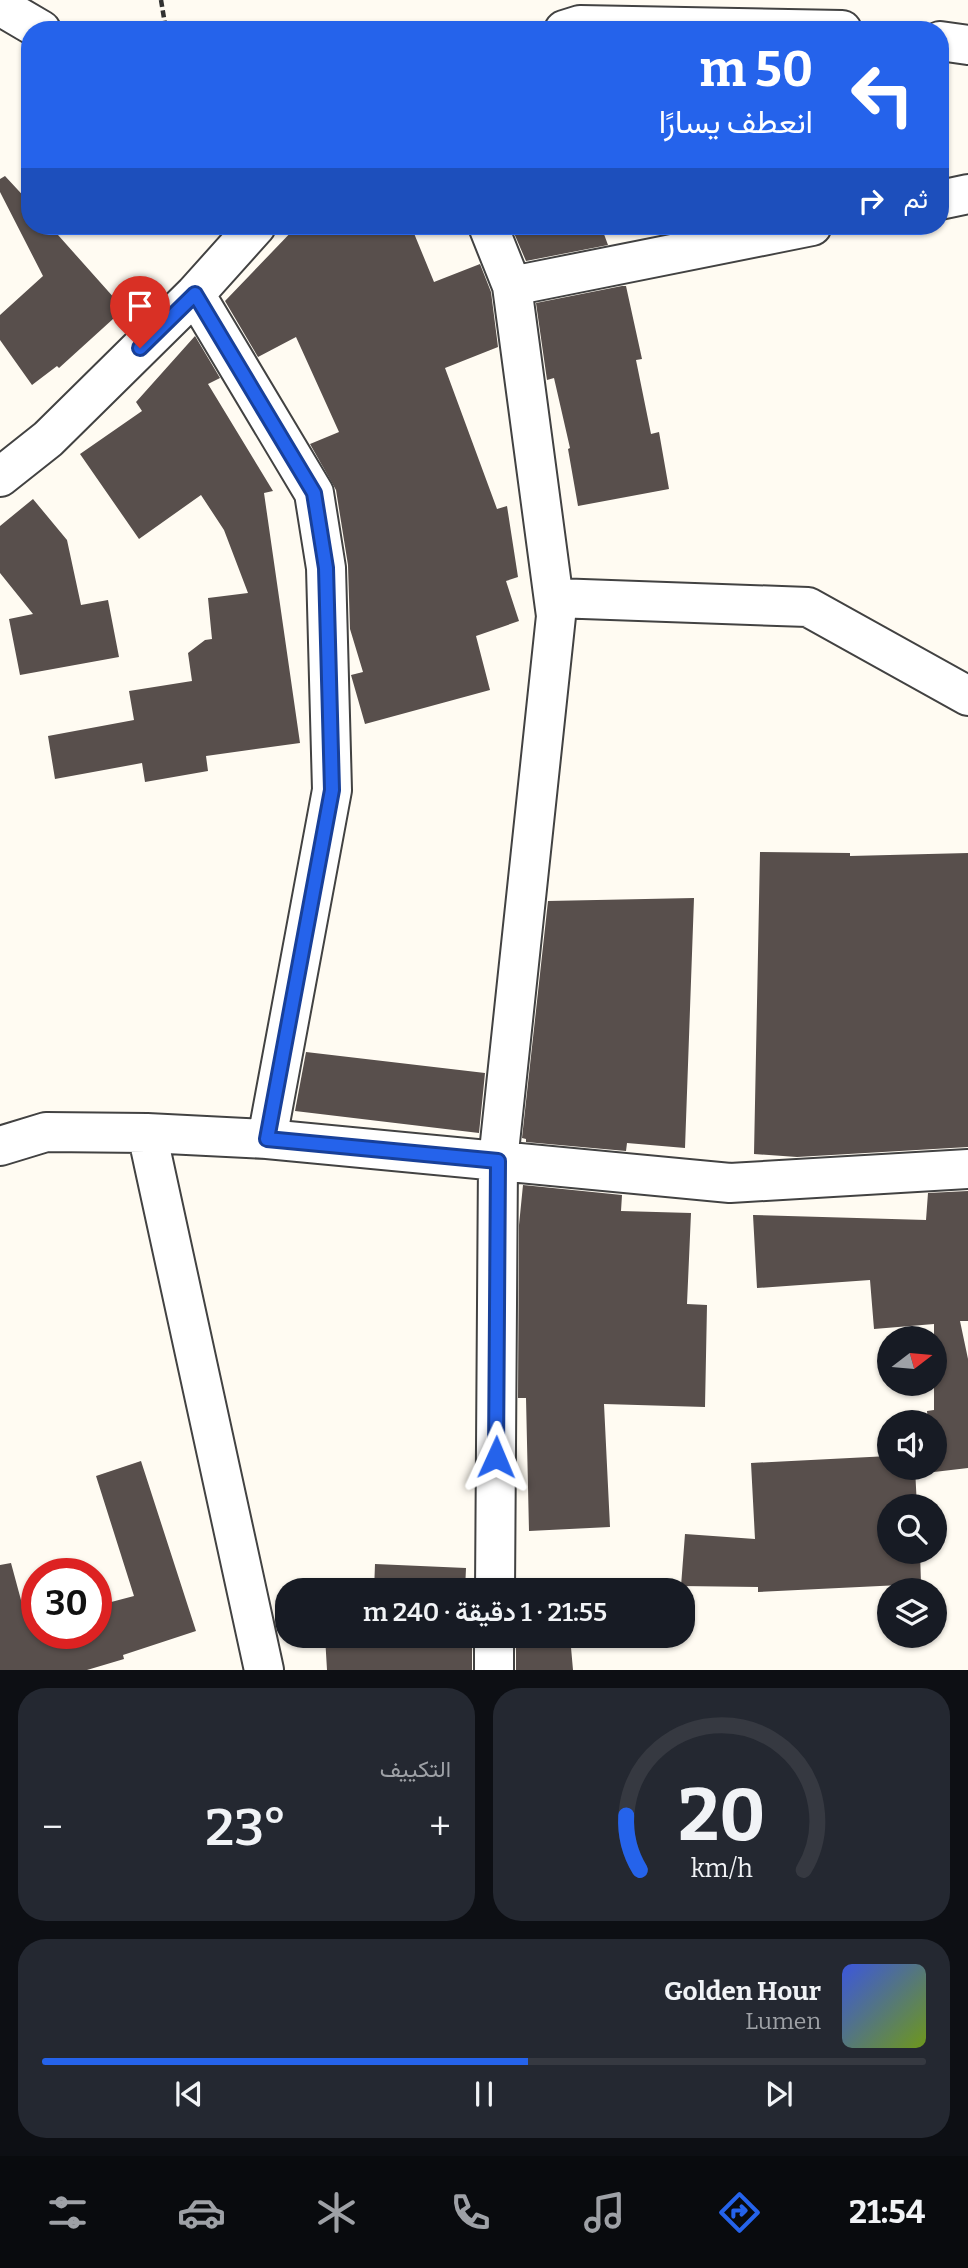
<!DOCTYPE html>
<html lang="ar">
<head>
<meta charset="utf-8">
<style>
  body { margin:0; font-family:Bitter,Vazirmatn,serif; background:#242831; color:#f1f3f6; direction:rtl; height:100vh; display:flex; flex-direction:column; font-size:26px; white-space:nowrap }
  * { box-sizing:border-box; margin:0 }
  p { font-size:23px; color:#9ea1a6 }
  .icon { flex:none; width:38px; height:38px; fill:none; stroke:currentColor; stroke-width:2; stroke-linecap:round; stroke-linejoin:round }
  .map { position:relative; height:1670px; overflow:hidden; direction:ltr }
  .sheet { display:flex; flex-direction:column; gap:18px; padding:18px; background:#0d0f14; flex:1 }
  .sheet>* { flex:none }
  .hud { position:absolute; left:21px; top:21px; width:928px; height:214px; border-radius:28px; box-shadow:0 2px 5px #0004; direction:rtl; background:#2563eb; color:#fff; overflow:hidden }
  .needle { width:46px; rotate:74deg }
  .tools { position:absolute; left:877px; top:1326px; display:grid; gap:14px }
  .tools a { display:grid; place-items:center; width:70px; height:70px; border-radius:50%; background:#171b24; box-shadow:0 2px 5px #0004; font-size:35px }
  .speed { position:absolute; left:21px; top:1558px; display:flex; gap:14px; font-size:35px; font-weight:700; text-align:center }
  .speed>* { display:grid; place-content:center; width:91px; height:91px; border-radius:50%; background:#171b24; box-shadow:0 2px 5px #0004; line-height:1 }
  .speed .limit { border:10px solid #d22; background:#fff; color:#111 }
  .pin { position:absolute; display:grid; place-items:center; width:60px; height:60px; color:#fff; margin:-72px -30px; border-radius:50% 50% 50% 0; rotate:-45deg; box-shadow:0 0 7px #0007 }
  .pin .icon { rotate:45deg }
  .me { position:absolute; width:77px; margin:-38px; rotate:1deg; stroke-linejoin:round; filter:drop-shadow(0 0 5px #0008) }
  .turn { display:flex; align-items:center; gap:24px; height:147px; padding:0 21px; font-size:32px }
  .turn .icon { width:91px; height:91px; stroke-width:2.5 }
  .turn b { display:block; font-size:49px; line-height:60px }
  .then { display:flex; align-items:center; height:66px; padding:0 21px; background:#0003; gap:14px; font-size:26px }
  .big { font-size:52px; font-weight:600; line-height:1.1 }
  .sheet .widget { flex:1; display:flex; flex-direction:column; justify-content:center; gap:10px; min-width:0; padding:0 24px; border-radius:28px; background:#242831 }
  .sheet .dial { align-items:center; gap:0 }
  .dial svg { height:182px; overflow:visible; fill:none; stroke:#363941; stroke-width:7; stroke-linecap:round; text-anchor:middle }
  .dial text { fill:#f1f3f6; stroke:none }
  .song { display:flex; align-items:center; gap:21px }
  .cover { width:84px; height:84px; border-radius:10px; background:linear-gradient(135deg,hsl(230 70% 55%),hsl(80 70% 35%)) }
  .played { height:7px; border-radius:4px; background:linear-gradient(90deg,#2563eb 55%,#363941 55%) }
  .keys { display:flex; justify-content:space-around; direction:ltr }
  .heat { display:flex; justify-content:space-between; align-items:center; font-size:38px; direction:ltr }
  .sheet .tiles { flex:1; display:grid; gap:18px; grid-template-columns:1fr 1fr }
  .widget:last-child { grid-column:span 2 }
  .trip { position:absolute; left:275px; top:1578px; width:420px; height:70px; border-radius:28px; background:#171b24; box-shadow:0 2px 5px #0004; font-weight:600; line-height:70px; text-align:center; direction:rtl }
  .dock { display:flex; height:112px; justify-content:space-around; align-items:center; background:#090b0e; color:#9ea1a6 }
  .dock .icon { width:49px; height:49px }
  .dock .current { color:#2563eb }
  .dock b { font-size:32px; color:#f1f3f6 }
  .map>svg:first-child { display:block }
</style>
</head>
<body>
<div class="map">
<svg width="968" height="1670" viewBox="0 0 968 1670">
  <rect width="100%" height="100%" fill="#fffbf2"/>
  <path fill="#584f4c" d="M5,176l25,27v23h20l74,83 -65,59 -2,-2 -25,19 -32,-45v-25l43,-39 -43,-84v-13z
    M297,226h114l23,56 46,-18 11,28 7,55 -53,21 52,141 10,-3 11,71 -12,4 13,40 -43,15 14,54 -125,34 -14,-49 12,-3 -13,-43 -2,-64 -12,-75 -26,-46 29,-12 -43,-95 -38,20 -33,-56z
    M511,226h90l7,19 -82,16z
    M622,286h4l16,73 -6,1 15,74 8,-2 10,57 -91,17 -10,-57 2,-1 -16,-70 -7,2 -11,-77z
    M195,336l25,42 -12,6 65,107 -9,2 36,250 -94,13 2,15 -63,11 -3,-19 -87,16 -7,-43 86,-16 -5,-29 63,-10 -4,-28 17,-13 7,-1 -4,-41 40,-5 -24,-63 -23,-35 -62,44 -59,-85 62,-43 -6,-9z
    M33,499l34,41 14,65 27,-5 11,57 -99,18 -11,-56 24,-5 -33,-41v-47z
    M760,852l90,1v3l118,-3v294l-171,10 -43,-3z
    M694,898l-9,250 -58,-5 -1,8 -100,-9v-3l-4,-1 26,-237z
    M306,1052l179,21 -6,60 -184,-22z
    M523,1185l99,10 -1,16 70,2 -4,91 20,1 -2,102 -101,-3 6,123 -81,4 -3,-133h-8l1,-173z
    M968,1191v130h-8l8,38v109l-34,4v-49h-6l-1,-12 7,-1v-86l-60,5 -4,-49 -113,8 -4,-73 173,5 2,-27z
    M889,1456v12h26l2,39h-28v45h31l1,32 -163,8v-5l-77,-1 4,-52 70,5 -4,-76z
    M141,1461l55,170 -73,24 1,4 -37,11h-87v-105l11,-2 17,63 9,-3v10h59v-27l38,-10 -38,-120z
    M375,1564l91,4 -1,23h-91z
    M325,1636h147v34h-145z
    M516,1636h54l3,34h-57z"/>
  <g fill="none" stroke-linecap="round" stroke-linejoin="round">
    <defs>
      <path id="street" d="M0,6l41,24
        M564,30l16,-5 262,5
        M940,41l28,4
        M940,200l28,-6
        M488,226l24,60 44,330 -58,545 -3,430
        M512,286l300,-60
        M195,294l119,199 12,75 6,222 -65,349
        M0,477l48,-38 147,-145 61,-68
        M555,598l253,9 160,89
        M147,1133l117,537
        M0,1146l46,-14 101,1 120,6 463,44 238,-14
        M494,1670v-34"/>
    </defs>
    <use href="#street" stroke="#424242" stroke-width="42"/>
    <path stroke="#313131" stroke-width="4.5" stroke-dasharray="7 3.5" stroke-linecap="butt" d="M161,0l5,30"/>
    <use href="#street" stroke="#fff" stroke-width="38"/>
  </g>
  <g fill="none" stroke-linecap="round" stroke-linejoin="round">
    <defs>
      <path id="route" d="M140,348l55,-54 119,199 12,75 6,222 -65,349 231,22 -2,296"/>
    </defs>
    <use href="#route" stroke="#184099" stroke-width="18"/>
    <use href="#route" stroke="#2563eb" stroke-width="12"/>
  </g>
</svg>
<div class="tools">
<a><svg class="needle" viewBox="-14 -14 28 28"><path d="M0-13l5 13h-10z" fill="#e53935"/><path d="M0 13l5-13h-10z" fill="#9ea1a6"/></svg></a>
<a><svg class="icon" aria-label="sound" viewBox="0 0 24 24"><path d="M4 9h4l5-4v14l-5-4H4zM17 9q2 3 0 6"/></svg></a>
<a><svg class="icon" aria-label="search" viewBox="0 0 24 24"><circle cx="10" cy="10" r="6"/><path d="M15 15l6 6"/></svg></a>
<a><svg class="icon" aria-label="layers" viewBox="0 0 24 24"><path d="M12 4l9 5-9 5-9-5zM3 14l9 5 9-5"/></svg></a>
</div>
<div class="speed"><div class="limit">30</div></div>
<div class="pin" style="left:140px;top:348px;background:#d93025"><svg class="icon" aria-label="arrive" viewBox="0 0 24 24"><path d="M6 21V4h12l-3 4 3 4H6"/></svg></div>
<svg class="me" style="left:496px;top:1457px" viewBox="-20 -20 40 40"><path d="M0-17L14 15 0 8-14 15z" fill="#2563eb" stroke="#fff" stroke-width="4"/></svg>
<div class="trip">21:55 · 1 دقيقة · 240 m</div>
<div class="hud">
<div class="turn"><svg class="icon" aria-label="left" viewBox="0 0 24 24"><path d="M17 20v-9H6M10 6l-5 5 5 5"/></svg><div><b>50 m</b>انعطف يسارًا</div></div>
<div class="then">ثم<svg class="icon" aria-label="right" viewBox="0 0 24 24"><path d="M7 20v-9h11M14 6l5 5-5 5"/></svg></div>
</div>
</div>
<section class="sheet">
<div class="tiles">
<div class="widget dial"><svg viewBox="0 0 100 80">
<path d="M14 69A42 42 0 1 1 86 69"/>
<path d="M14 69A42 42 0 0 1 8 45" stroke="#2563eb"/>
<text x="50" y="56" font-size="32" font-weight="700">20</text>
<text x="50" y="72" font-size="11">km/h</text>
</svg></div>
<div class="widget"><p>التكييف</p>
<div class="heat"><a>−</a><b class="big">23°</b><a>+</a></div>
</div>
<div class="widget">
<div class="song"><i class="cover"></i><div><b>Golden Hour</b><p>Lumen</p></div></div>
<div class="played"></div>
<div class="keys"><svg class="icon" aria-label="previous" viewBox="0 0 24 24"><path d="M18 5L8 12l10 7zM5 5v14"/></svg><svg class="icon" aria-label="pause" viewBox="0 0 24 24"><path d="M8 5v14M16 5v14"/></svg><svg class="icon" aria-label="next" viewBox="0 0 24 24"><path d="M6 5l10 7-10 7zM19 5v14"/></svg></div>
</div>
</div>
</section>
<nav class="dock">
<b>21:54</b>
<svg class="icon current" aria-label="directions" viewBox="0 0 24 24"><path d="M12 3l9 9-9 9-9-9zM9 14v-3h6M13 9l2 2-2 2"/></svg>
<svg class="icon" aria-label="music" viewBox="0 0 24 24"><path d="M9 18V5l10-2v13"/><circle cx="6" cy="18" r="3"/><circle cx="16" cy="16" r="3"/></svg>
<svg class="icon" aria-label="phone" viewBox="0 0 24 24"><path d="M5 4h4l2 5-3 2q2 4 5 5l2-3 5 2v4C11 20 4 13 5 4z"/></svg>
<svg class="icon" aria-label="climate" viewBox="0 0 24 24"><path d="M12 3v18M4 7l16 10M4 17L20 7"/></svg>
<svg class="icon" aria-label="car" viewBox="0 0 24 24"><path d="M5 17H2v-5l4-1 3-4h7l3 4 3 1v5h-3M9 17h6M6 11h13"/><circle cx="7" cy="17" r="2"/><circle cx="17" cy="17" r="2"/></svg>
<svg class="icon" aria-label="filters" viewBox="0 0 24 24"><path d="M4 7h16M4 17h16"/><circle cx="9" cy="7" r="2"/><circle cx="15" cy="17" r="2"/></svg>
</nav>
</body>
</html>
